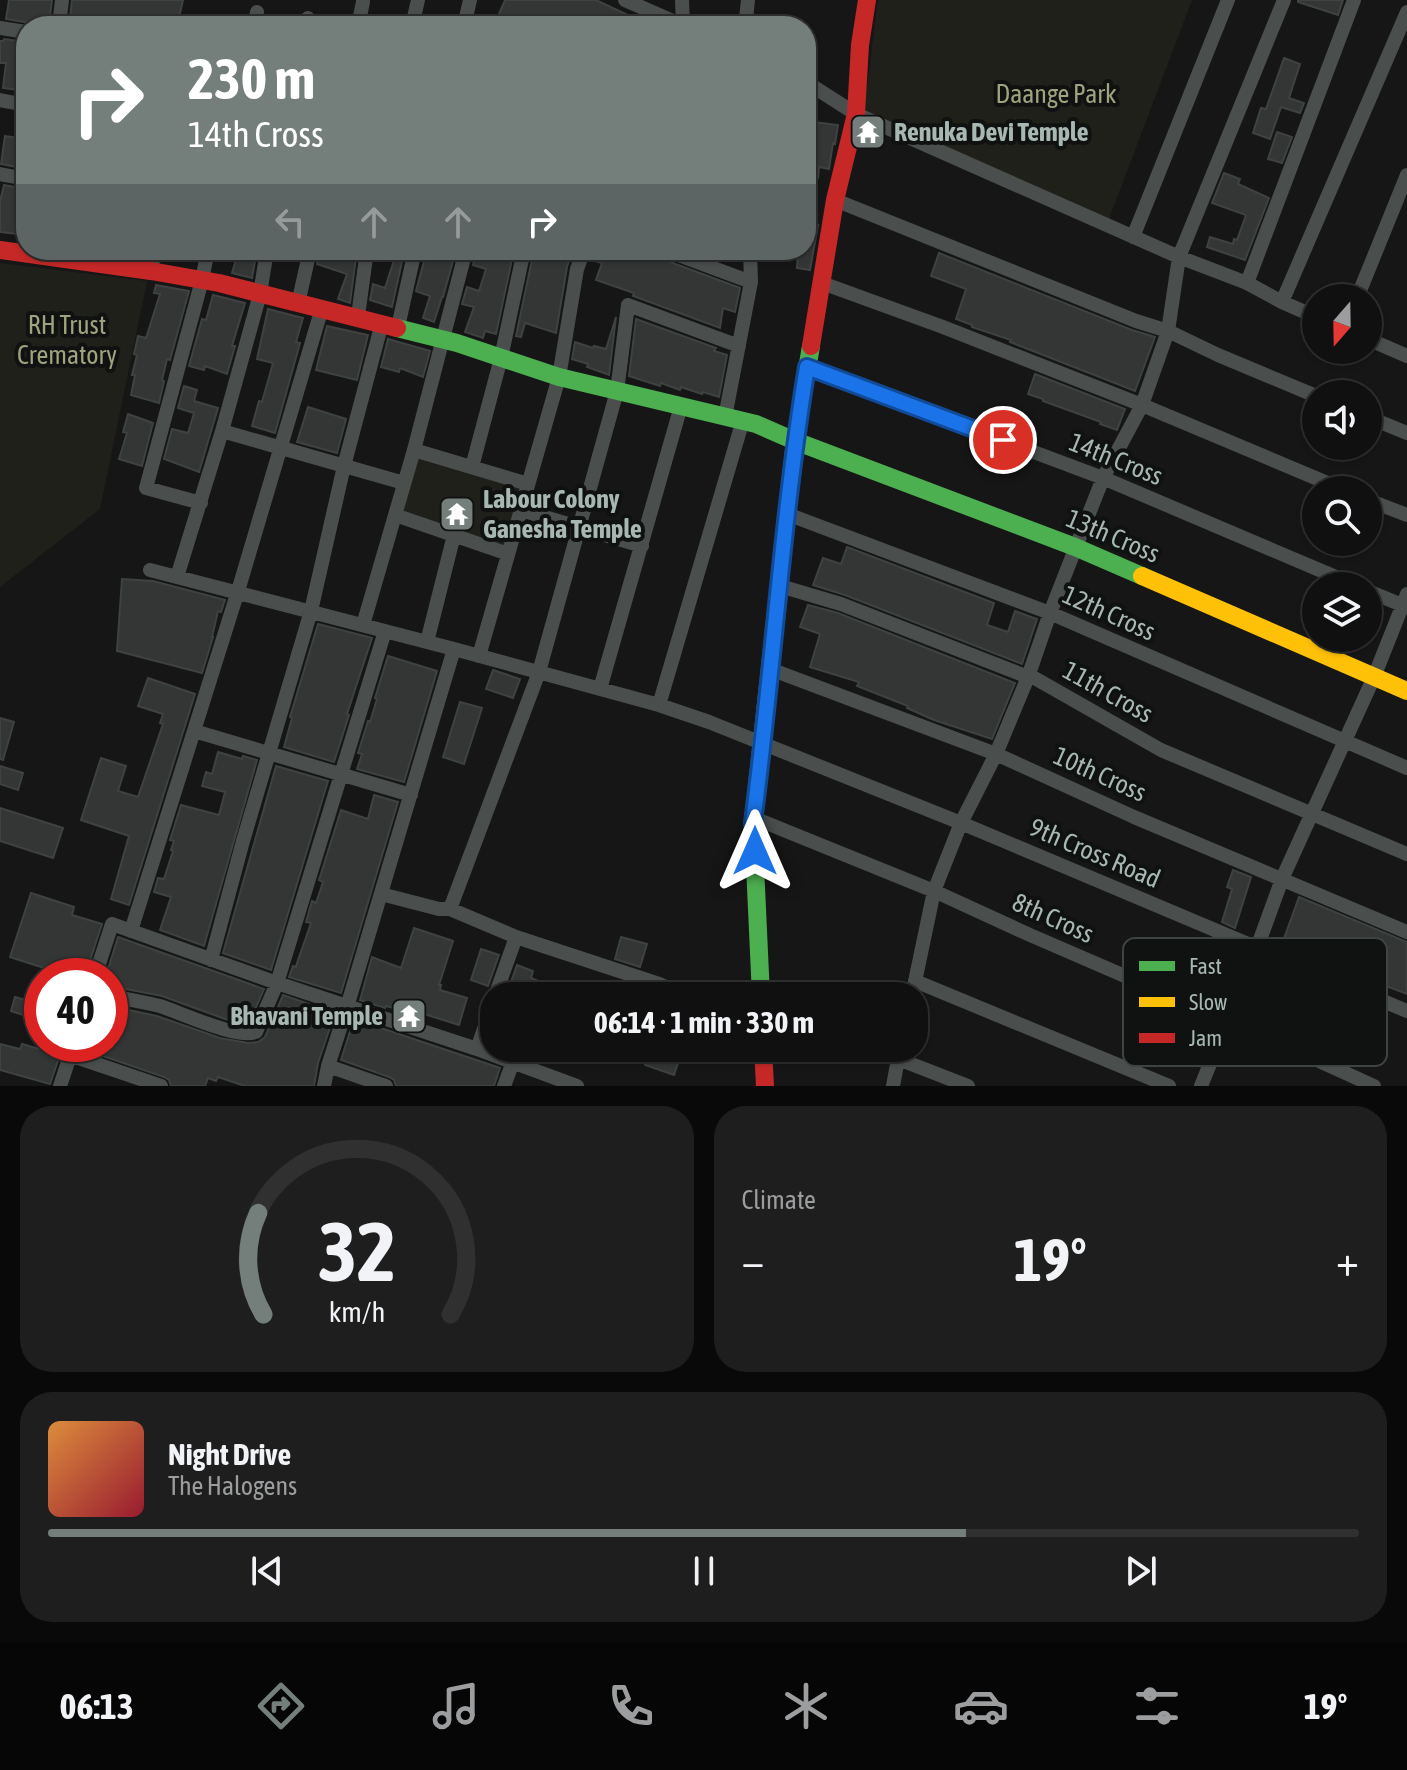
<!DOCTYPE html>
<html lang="en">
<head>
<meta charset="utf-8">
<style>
  body { margin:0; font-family:"Asap Condensed",sans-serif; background:#1e1e1e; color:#f1f3f6; height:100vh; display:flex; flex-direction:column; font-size:30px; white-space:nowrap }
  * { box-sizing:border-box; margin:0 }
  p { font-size:26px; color:#9c9d9f }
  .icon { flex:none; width:44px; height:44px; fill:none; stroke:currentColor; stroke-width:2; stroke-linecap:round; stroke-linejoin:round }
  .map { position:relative; height:1086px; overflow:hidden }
  .side { display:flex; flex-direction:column; gap:20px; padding:20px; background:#090909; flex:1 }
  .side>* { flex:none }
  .guide { position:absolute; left:16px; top:16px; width:800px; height:244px; border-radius:32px; box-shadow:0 2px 6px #0004,0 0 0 2px #303030; background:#747f7c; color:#fff; overflow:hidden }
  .needle { width:52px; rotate:200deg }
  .buttons { position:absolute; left:1302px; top:284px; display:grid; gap:16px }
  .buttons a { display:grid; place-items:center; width:80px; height:80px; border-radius:50%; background:#101010; box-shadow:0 2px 6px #0004,0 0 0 2px #303030; font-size:40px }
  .speed { position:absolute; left:24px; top:958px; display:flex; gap:16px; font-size:40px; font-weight:700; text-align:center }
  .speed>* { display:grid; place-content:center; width:104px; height:104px; border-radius:50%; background:#101010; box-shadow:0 2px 6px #0004,0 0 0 2px #303030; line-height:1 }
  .speed .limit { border:12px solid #d22; background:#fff; color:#111 }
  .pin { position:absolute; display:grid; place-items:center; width:68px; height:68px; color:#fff; margin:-34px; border:4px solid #fff; border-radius:50%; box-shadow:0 2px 8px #0007 }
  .me { position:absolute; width:88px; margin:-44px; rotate:0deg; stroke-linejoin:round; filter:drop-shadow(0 0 6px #0008) }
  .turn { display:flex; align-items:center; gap:28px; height:168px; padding:0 40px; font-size:36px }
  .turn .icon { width:104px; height:104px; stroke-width:2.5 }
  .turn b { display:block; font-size:56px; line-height:68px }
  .lanes { display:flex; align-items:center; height:76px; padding:0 40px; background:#0003; justify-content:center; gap:40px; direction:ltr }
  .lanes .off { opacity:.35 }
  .big { font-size:60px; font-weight:700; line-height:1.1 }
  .side .tile { flex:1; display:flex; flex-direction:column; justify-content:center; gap:12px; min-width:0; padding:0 28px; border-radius:32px; background:#1e1e1e }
  .side .dial { align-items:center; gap:0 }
  .dial svg { height:208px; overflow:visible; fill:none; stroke:#303030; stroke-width:7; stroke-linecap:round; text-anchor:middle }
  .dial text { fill:#f1f3f6; stroke:none }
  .song { display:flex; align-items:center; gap:24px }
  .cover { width:96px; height:96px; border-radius:12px; background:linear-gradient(135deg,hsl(30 70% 55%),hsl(350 70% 35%)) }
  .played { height:8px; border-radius:4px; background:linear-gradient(90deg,#747f7c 70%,#303030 70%) }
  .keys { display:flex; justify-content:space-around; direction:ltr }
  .heat { display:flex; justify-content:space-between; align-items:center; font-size:44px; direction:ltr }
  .side .tiles { flex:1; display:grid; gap:20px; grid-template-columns:1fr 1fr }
  .tile:last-child { grid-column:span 2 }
  .trip { position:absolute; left:480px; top:982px; width:448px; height:80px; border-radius:32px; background:#101010; box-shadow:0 2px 6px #0004,0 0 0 2px #303030; font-weight:700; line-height:80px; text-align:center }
  .dock { display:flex; height:128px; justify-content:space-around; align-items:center; background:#060606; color:#9c9d9f }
  .dock .icon { width:56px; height:56px }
  .dock .selected { color:#747f7c }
  .dock b { font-size:36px; color:#f1f3f6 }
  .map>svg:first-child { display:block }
</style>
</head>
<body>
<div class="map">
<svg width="1407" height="1086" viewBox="0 0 1407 1086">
  <rect width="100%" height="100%" fill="#161616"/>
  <path fill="#20201a" d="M878,0h314l-85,224 -243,-114z
    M0,263l147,18 -47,228 -100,78z
    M414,450l114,34 -20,70 -113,-39z"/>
  <path fill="#333635" stroke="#3e4241" stroke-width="2" d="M9,0h43l-3,23 -13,-1v2l-30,-5z
    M72,0h111l-6,26h-108z
    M505,0h91l55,26h-48l-26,-9 -3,9h-65l-13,-5z
    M1298,0h45l-5,15 -40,-13z
    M4,39l22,3v49l-23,-3 3,-25h-6v-22h3z
    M1284,58l16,6 -11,34 15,5 -4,10 -19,-6 -11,32 -17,-6 8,-25 5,1z
    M806,121l32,4 -3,19 -2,-1 -4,26 -10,-2 -1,11 -12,-1z
    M1277,132l15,5 -10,26 -14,-4z
    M5,136l21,3v30l-25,-5z
    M1224,173l16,6 -2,5 31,14 -24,62 -38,-13 3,-10 23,7 1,-5 3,1 9,-25 -34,-12z
    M4,185l22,4 -9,45 -17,-2v-31z
    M806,225h12l-8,45 -13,-2 1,-18h8z
    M239,250h18l-5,28 -20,-5z
    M320,250h14l15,5 2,-5h6l-7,53 -12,-4 9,-25 -30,-10z
    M427,250h29l-13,47h-1l-8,25 -11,-4 7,-22 -14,-5z
    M476,250h38l-18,84 -11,-3 -2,7 -18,-6 9,-25 -12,-3 5,-17 12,4 7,-22 -13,-4z
    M534,250h39l-6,17 -11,66 -31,-10 -4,14 -5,-1z
    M594,250h61l2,6 5,3 78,29 -5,24 -12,-4 -3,20 -87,-32 1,-3 -38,-13 6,-17 -11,-3z
    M939,253l193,77 23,7 -20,54 -125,-49 1,-2 -39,-13v-2l-16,-6 10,-30 -35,-13z
    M396,254l7,3 -11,50 -22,-7 3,-16 12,4z
    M156,285l33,6 -19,69 -3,-1 -5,21 2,1 -5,22 -28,-8 4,-20h-3l5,-20 -3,-1 4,-18 8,2 14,-44 -6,-1z
    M213,295l32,8 -13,43h3l-8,28 -22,-8 -1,4 -15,-4 13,-47 4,1z
    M268,309l35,9 -7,24 4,1 -25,90 -23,-7 7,-25 3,1 11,-39 -16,-4z
    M616,317l-7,58 -22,-8 1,-3 -16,-5 3,-17 18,6 1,-2 12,3z
    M636,319l80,29 -2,3 13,4 -8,42 -16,-5 -1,2 -21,-7 -1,3 -19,-7 -1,3 -31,-10z
    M327,326l41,9 -11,45 -41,-10z
    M388,339l42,12 -7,26 -23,-9 -1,4 -18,-5z
    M1035,374l90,35 -8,21 -17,-6 1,-2 -58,-21v-2l-15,-5z
    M184,386l13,4 -3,11 24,7 -19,64 -35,-13 8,-30 16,4 6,-20 -16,-5z
    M308,407l38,12 -9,34 -40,-11z
    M128,414l25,9 -11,43 -23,-7 8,-26 -4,-1z
    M847,547l147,56 -7,22 21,7 7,-21 22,8 -15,45 -177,-69 -32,-10 10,-27 18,6z
    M122,579l31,2 72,19 -4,12 -3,-1 -6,26h1l-11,36 -85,-22z
    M808,605l30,8 177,70 -23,56 -58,-19 -27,-12 1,-2 -51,-20 2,-4 -49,-15 10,-33 -20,-7z
    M318,624l54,14 -25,76 2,1 -15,47 -50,-15 8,-29 -2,-1z
    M388,656l49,15 -33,111 -47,-13 5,-15 -4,-1 10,-32 2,1 7,-23 -2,-1z
    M493,670l27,9 -7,19 -27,-9z
    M148,678l47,16 -66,211 -18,-6 18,-63 -48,-16 20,-62 25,8 -8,25 20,6 25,-73 -3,-1 3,-9 -25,-8z
    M460,702l22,6 -18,56 -21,-7z
    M0,718l14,4 -11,38 -3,-1z
    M218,752l24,7 1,-3 14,4 -53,186 -44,-16 11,-33 -17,-5 4,-14 6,1 9,-28 -2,-1 3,-9 -4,-1 11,-35 38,10 6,-23 -23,-6 4,-14 6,2z
    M0,766l23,7 -5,17 -18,-6z
    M276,766l52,15 -57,189 -48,-17z
    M374,795l24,7 -57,191 -52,-16 4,-11 3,1 1,-4 14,-40 -5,-1 6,-21 4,2 7,-21 -4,-2 22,-70 27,9z
    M0,808l63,20 -10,30 -53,-17z
    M1233,870l18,7 -16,51 -13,-6 10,-33 -5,-2z
    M31,893l43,14 -2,8 30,9 -17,52h-16l-59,-19z
    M1299,897l108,45v52l-60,-23 1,-2 -19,-8 -27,-10 -1,3 -20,-7z
    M414,928l39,13 -14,44h2l-1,5 27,8 -8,27 -54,-17 -1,3 -18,-5 -1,2 -25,-8 12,-43 29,11z
    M118,937l146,52 -15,34 -24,-4 -63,-23 -52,-10v-10h-4z
    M621,937l26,7 -7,23 -25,-8z
    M481,949l18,6 -11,31 -17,-6z
    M517,965l16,6 -2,7 44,18h-66v-2l-2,-1z
    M283,995l52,18 -17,50 -4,23h-69l-27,-9 -2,4 -8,-3 -3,8h-34l-2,-6 -5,-3 -73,-25 3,-6 16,6v-46l47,10 63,22 28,5 10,-1 7,-5z
    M15,997l27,8v16l-31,-10z
    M354,1019l146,49 -6,18h-98l-2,-6 -5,-3 -48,-17z
    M0,1044l20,5 2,-5 38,11 -10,29 -50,-14z
    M651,1048h32l-9,27 -29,-10z"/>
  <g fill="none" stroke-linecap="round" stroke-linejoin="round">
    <path stroke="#4a4f4e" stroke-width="14" d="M625,0l59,26
      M682,0l1,26
      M746,19l2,-19
      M59,26l3,-26
      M254,26l3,-14
      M306,26l2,-8
      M358,26l5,-24
      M412,26l6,-26
      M464,26l6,-26
      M0,28l26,4
      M806,82l50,32 323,143 68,26 35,19 34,15
      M0,100l26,5
      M0,174l26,5
      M835,200l301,121 32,10 50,24 98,41
      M1133,237l95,-237
      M665,250l86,32 -26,135
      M750,250l1,32
      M151,271l4,-21
      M822,283l121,44 199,78 202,85
      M1247,283l107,-283
      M1357,298l50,-123
      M1282,302l125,-290
      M298,304l12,-54
      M358,316l9,-66
      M398,327l17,-77
      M1368,339l39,17
      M807,367l296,111 254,108
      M1368,417l39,16
      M222,431l182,52
      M414,450l114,34
      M472,467l29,-109 23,-108
      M1368,500l39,15
      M201,503l-55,-15 56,-208 6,-30
      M521,510l121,36
      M787,514l263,99 357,155
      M395,515l113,39
      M150,570l304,79 205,56 50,17 252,101 446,188
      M177,577l45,-146 38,-137 7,-44
      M780,586l61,18 187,73 3,-1 130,74 246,104
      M1368,591l39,16
      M363,625l51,-175 52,-200
      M427,642l27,-107
      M479,656l80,-279 18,-108 7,-19
      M770,669l226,85 138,63 273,115
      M600,689l81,-283
      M659,705l84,-285
      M194,731l217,64
      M754,818l180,73 96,44 252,109 92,42
      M381,894l58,15h11l66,28 143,47 27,12
      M450,909l89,-237 78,-281 11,-86 111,41
      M131,931l107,-340 84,-283
      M211,960l32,-119 68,-230 33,-145 38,-143
      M95,976l17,-52 165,59 200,66 100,37
      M915,981l254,105
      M110,996c16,3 33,6 50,10 22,7 76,33 96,26l21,-49 108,-352
      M495,996l21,-59
      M912,996l22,-105 27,-68 35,-69 32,-77 22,-64 53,-135 39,-73 26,-74 11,-74 105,-257
      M870,1048l98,38
      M477,1049l17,-49
      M70,1055l91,31
      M328,1066l58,20
      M60,1086l14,-42
      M324,1086l4,-20 19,-59 107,-358
      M504,1086l9,-24
      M893,1086l7,-38
      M1201,1086l56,-138 25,-69 92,-202 33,-83"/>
    <path stroke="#4caf50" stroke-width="18" d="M397,328l60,15 102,34 197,47 39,17 280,106 67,29
      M761,996l-8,-174 42,-381 16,-95"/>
    <path stroke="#ffc107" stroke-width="18" d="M1142,576l265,115"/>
    <path stroke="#c62828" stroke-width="18" d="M0,250l151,21 68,12 178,45
      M811,346l24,-146 21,-86 4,-69 7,-45
      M763,1048l2,38"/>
  </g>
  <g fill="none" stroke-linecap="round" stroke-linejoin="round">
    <defs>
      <path id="route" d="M755,851l-2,-29c20,-151 29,-304 54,-455l196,73"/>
    </defs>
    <use href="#route" stroke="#114b97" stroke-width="20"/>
    <use href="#route" stroke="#1a73e8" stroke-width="14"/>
  </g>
  <defs>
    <symbol id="temple-square" viewBox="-11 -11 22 22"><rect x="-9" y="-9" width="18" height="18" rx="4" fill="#747f7c" stroke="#101212"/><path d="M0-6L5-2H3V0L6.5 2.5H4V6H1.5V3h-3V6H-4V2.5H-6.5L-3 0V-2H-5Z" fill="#fff"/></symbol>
  </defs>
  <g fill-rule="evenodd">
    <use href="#temple-square" x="848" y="112" width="40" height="40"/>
    <use href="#temple-square" x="437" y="494" width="40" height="40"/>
    <use href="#temple-square" x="389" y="996" width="40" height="40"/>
  </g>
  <g text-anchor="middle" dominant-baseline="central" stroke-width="8" stroke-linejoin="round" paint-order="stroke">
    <g font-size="26" fill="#a0a37e" stroke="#101212">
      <text x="1056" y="94">Daange Park</text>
      <text x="67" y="325">RH Trust<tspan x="67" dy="30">Crematory</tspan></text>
    </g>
    <g font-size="26" font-weight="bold" fill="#a7b8b3" stroke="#101212" text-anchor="start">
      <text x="894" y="132">Renuka Devi Temple</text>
      <text x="483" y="499">Labour Colony<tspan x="483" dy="30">Ganesha Temple</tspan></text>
      <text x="383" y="1016" text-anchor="end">Bhavani Temple</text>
    </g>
    <g font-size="26" fill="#a7b8b3" stroke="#101212">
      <text transform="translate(1116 459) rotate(22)">14th Cross</text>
      <text transform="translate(1113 536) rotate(23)">13th Cross</text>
      <text transform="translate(1109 613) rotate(24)">12th Cross</text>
      <text transform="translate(1108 692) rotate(29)">11th Cross</text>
      <text transform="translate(1100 774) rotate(24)">10th Cross</text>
      <text transform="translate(1095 853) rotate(23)">9th Cross Road</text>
      <text transform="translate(1053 918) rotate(24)">8th Cross</text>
    </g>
  </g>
  <rect x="1123" y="938" width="264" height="128" rx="12" fill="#101212" stroke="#3d4442" stroke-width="2"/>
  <rect x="1139" y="961" width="36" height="10" fill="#4caf50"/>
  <rect x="1139" y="997" width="36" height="10" fill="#ffc107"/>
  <rect x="1139" y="1033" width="36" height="10" fill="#c62828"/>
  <g font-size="22" fill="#a7b8b3">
    <text x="1189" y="974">Fast</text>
    <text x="1189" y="1010">Slow</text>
    <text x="1189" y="1046">Jam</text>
  </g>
</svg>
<div class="buttons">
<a><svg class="needle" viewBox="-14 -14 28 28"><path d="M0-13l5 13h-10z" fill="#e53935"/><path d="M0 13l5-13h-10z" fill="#9c9d9f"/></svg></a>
<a><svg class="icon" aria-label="sound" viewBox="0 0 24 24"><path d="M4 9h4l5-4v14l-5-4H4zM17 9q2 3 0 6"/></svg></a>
<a><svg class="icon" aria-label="search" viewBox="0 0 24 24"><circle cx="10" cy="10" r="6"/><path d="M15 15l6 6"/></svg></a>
<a><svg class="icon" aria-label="layers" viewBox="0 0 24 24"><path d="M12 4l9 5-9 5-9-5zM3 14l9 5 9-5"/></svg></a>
</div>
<div class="speed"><div class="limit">40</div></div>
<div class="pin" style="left:1003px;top:440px;background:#d93025"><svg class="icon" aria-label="arrive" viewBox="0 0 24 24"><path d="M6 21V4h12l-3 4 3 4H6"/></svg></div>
<svg class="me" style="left:755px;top:851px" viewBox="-20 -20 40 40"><path d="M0-17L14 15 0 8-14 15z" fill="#1a73e8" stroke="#fff" stroke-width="4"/></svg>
<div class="trip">06:14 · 1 min · 330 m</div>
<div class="guide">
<div class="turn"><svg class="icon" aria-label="right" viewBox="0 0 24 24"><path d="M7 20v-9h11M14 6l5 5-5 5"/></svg><div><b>230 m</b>14th Cross</div></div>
<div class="lanes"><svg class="icon off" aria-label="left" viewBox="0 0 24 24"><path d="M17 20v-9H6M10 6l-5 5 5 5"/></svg><svg class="icon off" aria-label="ahead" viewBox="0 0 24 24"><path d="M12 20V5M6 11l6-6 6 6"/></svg><svg class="icon off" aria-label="ahead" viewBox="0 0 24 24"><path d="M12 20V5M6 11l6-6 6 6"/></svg><svg class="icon" aria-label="right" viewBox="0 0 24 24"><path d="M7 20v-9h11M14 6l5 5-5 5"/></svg></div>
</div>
</div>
<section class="side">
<div class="tiles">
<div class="tile dial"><svg viewBox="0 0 100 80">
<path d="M14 69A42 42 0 1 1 86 69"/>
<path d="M14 69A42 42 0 0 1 12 30" stroke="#747f7c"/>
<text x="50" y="56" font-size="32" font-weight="700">32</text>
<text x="50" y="72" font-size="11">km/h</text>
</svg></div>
<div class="tile"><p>Climate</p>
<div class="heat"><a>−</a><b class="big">19°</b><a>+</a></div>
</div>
<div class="tile">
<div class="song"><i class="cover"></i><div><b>Night Drive</b><p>The Halogens</p></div></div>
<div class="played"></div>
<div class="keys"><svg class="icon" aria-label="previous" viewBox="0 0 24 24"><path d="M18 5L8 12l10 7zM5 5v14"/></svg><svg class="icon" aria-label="pause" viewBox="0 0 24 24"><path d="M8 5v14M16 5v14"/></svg><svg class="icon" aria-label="next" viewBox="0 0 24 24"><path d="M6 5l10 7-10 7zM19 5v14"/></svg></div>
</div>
</div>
</section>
<nav class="dock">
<b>06:13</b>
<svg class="icon selected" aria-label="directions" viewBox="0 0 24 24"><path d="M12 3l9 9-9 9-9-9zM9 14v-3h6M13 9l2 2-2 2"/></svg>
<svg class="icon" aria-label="music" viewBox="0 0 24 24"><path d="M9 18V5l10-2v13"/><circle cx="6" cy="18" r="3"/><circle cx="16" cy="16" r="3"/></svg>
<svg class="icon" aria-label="phone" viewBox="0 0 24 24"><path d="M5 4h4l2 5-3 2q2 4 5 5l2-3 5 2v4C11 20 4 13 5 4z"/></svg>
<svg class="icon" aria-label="climate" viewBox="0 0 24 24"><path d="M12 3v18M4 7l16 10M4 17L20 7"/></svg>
<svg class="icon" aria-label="car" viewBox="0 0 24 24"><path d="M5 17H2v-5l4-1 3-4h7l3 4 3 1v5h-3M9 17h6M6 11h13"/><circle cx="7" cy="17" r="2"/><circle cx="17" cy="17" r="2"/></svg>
<svg class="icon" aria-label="filters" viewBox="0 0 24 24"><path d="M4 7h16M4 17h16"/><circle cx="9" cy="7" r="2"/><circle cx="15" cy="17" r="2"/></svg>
<b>19°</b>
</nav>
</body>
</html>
